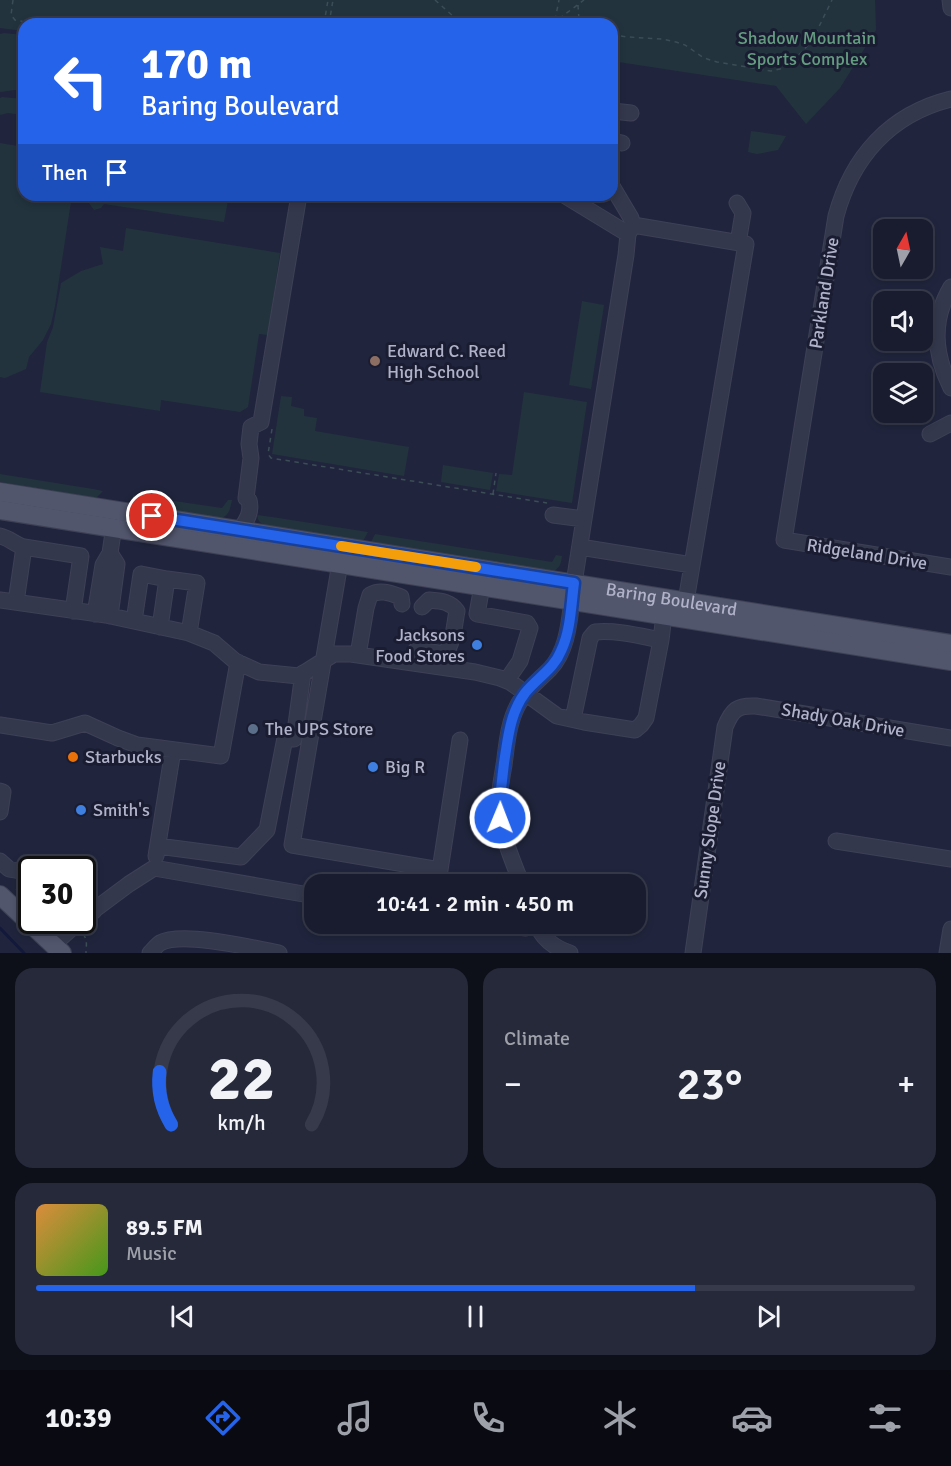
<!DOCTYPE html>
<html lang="en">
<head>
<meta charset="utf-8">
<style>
  body { margin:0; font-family:Signika,sans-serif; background:#25293a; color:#f1f3f6; height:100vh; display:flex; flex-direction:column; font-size:22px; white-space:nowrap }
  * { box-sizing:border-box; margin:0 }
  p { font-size:20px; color:#9fa1aa }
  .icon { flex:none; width:33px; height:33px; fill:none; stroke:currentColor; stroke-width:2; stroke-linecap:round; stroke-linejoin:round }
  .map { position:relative; height:953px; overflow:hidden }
  .details { display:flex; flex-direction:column; gap:15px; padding:15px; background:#0d0f19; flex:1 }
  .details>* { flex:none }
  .top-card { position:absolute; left:18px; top:18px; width:600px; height:183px; border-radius:18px; box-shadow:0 3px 9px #0003,0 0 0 2px #363a4a; background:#2563eb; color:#fff; overflow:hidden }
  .needle { width:39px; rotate:9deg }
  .buttons { position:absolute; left:873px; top:219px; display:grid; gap:12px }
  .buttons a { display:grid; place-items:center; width:60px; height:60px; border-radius:12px; background:#181c2e; box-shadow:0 3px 9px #0003,0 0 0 2px #363a4a; font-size:30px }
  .speed { position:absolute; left:18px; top:856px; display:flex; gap:12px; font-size:30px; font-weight:700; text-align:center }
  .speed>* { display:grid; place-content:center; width:78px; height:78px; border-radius:50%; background:#181c2e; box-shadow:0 3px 9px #0003,0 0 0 2px #363a4a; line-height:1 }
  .speed .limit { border:3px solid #111; border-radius:9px; background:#fff; color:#111 }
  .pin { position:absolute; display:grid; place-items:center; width:51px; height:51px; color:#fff; margin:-26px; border:3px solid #fff; border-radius:50%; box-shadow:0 2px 6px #0007 }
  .me { position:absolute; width:66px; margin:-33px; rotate:1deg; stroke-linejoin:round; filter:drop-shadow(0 0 4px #0008) }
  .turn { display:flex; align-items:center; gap:21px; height:126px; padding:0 24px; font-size:27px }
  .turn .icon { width:78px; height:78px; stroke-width:2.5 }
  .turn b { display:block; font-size:42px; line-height:51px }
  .then { display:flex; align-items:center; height:57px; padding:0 24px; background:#0003; gap:12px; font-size:22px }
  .big { font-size:45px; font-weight:600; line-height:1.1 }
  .details .card { flex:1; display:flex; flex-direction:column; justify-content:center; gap:9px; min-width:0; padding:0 21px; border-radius:18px; background:#25293a }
  .details .dial { align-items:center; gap:0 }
  .dial svg { height:156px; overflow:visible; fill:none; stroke:#363a4a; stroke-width:7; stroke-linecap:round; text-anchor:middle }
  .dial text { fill:#f1f3f6; stroke:none }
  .song { display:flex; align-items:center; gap:18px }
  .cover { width:72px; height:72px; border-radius:9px; background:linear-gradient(135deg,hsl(30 70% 55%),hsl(100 70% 35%)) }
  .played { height:6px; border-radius:3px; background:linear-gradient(90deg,#2563eb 75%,#363a4a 75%) }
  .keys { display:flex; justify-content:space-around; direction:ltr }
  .heat { display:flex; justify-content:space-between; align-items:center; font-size:33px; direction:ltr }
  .details .tiles { flex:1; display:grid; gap:15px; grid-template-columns:1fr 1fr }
  .card:last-child { grid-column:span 2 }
  .trip { position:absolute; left:304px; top:874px; width:342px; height:60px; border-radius:18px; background:#181c2e; box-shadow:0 3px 9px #0003,0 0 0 2px #363a4a; font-weight:600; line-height:60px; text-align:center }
  .dock { display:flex; height:96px; justify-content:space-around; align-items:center; background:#0a0b12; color:#9fa1aa }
  .dock .icon { width:42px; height:42px }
  .dock .current { color:#2563eb }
  .dock b { font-size:27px; color:#f1f3f6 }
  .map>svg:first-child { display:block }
</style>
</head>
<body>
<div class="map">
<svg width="951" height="953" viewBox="0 0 951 953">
  <rect width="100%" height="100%" fill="#20253d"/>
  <path fill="#22333e" d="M0,0h875l1,30 -36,58 -34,36 -30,-38 -164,-25v-37h-588v7l-24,-3z
    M4,33l20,2v57l-9,-2 -15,2v-58z
    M2,97l22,2v16l-16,-2 -8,2v-17z
    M751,131l35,5 -8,14 -21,4 -9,-2z
    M0,143l24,4v48h48l-17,111 -4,18 -8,16 -14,17 -3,12 -21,9 -5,-1z
    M83,195h146l-5,27 -120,-18 -3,4 -7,2z
    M126,228l154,25 -12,82 -9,-1 -11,73 -8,5 -79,-12 -1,11 -120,-19 7,-50 6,-15 8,-44 20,-12 22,-7 -3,-17 23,4z
    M582,301l22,4 -13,84 -22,-4z
    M524,392l63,10 -15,101 -76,-12 3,-17 13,1z
    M281,396l11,1 -1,9 13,3v7l13,2 -2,13 94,16 -5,29 -132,-22z
    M443,465l50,8 -3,17 -49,-8z
    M0,474l93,15 10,2 -6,6 -5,1 -92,-16z
    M133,495l89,13 6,-8h4c-2,8 -2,15 -11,18l-81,-13 -8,-4z
    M257,515l15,2 96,15 -5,9 -98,-16c-5,-2 -7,-4 -8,-10z
    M375,534l177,28 4,-7 6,1c-1,8 -2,12 -10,16l-181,-30z"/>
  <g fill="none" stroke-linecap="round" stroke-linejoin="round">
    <path stroke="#13193b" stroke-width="3" d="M0,928l24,25"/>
    <defs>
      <path id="minor" d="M950,0l1,8
        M951,99c-61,15 -99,58 -115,117l-52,324 167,27
        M613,111l18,2
        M612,141l10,2
        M612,186l19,32 2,7
        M564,195l64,39 -2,21 -42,264
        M737,203l6,10 -5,30
        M628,234l5,-9 113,19 -60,357
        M951,287c-20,34 -17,67 0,101
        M930,434l21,-11
        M553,515l31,4 -10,64
        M240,530c7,-10 12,-18 9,-30l-3,-2 5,-40 -2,-14 2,-17 10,-5 38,-227
        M0,536c10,2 15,9 24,11
        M580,547l112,18
        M340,563l-48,282 148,25 20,-130
        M482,586l-5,28 50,9 3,5 -10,33 -13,19
        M0,600l106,15 83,18 25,10 21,18 24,11 40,4 35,-22h17l124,18 25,6 10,4 47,34 27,6 51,8 6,-5 5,-7 15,-78 3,-25
        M16,602l8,-55 57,9 -8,55
        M95,614l8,-49 7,-12 5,-34
        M110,616l7,-52 -7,-11
        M134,621l7,-47 26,5
        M160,627l7,-48 30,4 -8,50
        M416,650l29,4c9,-13 9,-28 12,-43 -7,-10 -17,-10 -28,-11l-7,7
        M358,655l8,-47 4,-13c10,-6 20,-2 31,2l1,7
        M573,719l17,-81 5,-6c22,-2 45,4 66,8
        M0,725l52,8 33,-10 33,15 19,7 84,11 17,-94
        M0,791l3,1 -3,20
        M836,841l115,18
        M158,846l83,11 26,-27 18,-92 9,1 9,-66
        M156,856l17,-106
        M0,861l9,8 23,4
        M522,885c-8,-21 -18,-43 -22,-65 -3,-19 1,-37 4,-55 3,-21 4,-43 15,-62 8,-14 20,-23 31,-34 17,-18 19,-45 22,-69
        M82,890l12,21
        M82,919l47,-35 25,-16 161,28
        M494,924l32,4 11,-2
        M536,924c7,15 18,24 34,29
        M53,945l27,-24
        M150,953c3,-3 7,-8 10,-10 22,-12 93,5 119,10
        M693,953l32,-226c7,-17 12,-22 31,-21l195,32
        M947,953l4,-24"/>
      <g id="major">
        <path id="s1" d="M0,492l951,152"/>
        <path d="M0,510l951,151"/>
        <path d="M0,895l62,58"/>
      </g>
    </defs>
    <use href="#minor" stroke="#3e4156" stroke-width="17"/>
    <use href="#major" stroke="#3e4156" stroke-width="20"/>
    <path stroke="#3b4d56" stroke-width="1.5" stroke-dasharray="4.5 4.5" stroke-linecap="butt" d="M13,0l-2,15 4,5 21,4
      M435,0l27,24
      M578,5l1,15 2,4
      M555,20l4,-20
      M324,24l4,-24
      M329,24l4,-24
      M552,24l32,-24
      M612,35l16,2 34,2 14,3 9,3 19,13 13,4 54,9 9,-2 8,-5 10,-8 14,-15 20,-41
      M272,429l-4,25 3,4 276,45
      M493,494l3,-21
      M16,889l16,8
      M83,934c5,6 3,12 3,19"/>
    <use href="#minor" stroke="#34384d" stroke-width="15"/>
    <use href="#major" stroke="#52566d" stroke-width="18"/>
  </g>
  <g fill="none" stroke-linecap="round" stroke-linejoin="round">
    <defs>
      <path id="route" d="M152,516l422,67c-3,22 -3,47 -13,68 -7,18 -24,27 -36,42 -15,20 -17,45 -21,70 -2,19 -5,36 -4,55"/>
    </defs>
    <use href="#route" stroke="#184099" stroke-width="15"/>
    <use href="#route" stroke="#2563eb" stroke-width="10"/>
    <path stroke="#f59e0b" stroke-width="10" d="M341,546l135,21"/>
  </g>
  <circle fill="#8d6e63" stroke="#1a1d32" stroke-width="2" cx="375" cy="361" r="6"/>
  <g fill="#3f7fe0" stroke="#1a1d32" stroke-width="2">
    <circle cx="477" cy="645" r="6"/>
    <circle cx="373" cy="767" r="6"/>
    <circle cx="81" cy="810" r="6"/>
  </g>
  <circle fill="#5c6f8a" stroke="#1a1d32" stroke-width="2" cx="253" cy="729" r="6"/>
  <circle fill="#e8710a" stroke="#1a1d32" stroke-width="2" cx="73" cy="757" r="6"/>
  <g text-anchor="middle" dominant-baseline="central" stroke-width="6" stroke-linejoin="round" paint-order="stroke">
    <g font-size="18" fill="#649c80" stroke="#1a1d32">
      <text x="807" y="38">Shadow Mountain<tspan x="807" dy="21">Sports Complex</tspan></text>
    </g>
    <g font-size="18" fill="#b0b2c9" stroke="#1a1d32">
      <text transform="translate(824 293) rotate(-81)">Parkland Drive</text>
      <text transform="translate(867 554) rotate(9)">Ridgeland Drive</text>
      <text stroke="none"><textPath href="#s1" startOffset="680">Baring Boulevard</textPath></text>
      <text transform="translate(843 720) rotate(10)">Shady Oak Drive</text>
      <text transform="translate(710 830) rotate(-82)">Sunny Slope Drive</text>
    </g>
    <g font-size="18" fill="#b0b2c9" stroke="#1a1d32" text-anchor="start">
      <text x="387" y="351">Edward C. Reed<tspan x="387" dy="21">High School</tspan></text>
      <text x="465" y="635" text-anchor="end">Jacksons<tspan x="465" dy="21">Food Stores</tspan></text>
      <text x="265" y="729">The UPS Store</text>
      <text x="85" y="757">Starbucks</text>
      <text x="385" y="767">Big R</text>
      <text x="93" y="810">Smith's</text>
    </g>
  </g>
</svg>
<div class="buttons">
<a><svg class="needle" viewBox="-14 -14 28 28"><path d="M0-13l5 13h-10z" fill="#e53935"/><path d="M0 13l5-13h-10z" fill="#9fa1aa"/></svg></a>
<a><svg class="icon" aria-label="sound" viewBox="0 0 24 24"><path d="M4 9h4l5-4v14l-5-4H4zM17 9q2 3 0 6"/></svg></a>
<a><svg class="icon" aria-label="layers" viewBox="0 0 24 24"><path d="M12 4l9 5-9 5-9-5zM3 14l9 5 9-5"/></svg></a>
</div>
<div class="speed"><div class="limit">30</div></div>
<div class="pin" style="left:152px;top:516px;background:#d93025"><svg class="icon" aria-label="arrive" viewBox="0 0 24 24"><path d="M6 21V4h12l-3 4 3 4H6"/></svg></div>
<svg class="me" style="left:500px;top:818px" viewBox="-20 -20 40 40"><circle r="17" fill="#2563eb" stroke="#fff" stroke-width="3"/><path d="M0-11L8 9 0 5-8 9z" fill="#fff"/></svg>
<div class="trip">10:41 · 2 min · 450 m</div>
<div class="top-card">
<div class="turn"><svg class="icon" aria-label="left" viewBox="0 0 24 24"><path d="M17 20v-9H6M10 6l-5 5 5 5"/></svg><div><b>170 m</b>Baring Boulevard</div></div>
<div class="then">Then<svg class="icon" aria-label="arrive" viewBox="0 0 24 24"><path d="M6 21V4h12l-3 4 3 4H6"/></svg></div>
</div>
</div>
<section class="details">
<div class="tiles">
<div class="card dial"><svg viewBox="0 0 100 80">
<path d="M14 69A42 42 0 1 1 86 69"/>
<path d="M14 69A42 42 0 0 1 8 42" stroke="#2563eb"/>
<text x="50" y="56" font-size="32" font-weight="700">22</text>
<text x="50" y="72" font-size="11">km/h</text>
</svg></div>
<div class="card"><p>Climate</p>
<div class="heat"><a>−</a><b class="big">23°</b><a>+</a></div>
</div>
<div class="card">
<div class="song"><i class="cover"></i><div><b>89.5 FM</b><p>Music</p></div></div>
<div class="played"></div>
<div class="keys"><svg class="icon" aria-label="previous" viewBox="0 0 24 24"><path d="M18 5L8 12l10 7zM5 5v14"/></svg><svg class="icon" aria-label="pause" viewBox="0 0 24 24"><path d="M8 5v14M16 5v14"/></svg><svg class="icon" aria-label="next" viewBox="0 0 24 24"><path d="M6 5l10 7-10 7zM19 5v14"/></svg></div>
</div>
</div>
</section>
<nav class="dock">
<b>10:39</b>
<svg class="icon current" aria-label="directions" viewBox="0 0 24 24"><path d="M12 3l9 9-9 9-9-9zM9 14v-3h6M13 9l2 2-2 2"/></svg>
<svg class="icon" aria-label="music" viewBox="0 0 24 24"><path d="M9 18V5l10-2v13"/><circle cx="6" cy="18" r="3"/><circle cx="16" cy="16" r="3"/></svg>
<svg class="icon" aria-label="phone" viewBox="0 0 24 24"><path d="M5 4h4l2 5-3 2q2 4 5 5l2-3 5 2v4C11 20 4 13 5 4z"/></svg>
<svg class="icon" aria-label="climate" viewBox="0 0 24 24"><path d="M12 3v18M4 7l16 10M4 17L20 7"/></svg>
<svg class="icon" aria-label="car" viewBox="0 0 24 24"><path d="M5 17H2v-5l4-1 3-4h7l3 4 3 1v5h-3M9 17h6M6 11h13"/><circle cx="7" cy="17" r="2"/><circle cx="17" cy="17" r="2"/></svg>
<svg class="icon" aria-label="filters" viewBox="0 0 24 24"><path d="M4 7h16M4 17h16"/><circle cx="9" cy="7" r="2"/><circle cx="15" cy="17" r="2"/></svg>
</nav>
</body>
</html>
